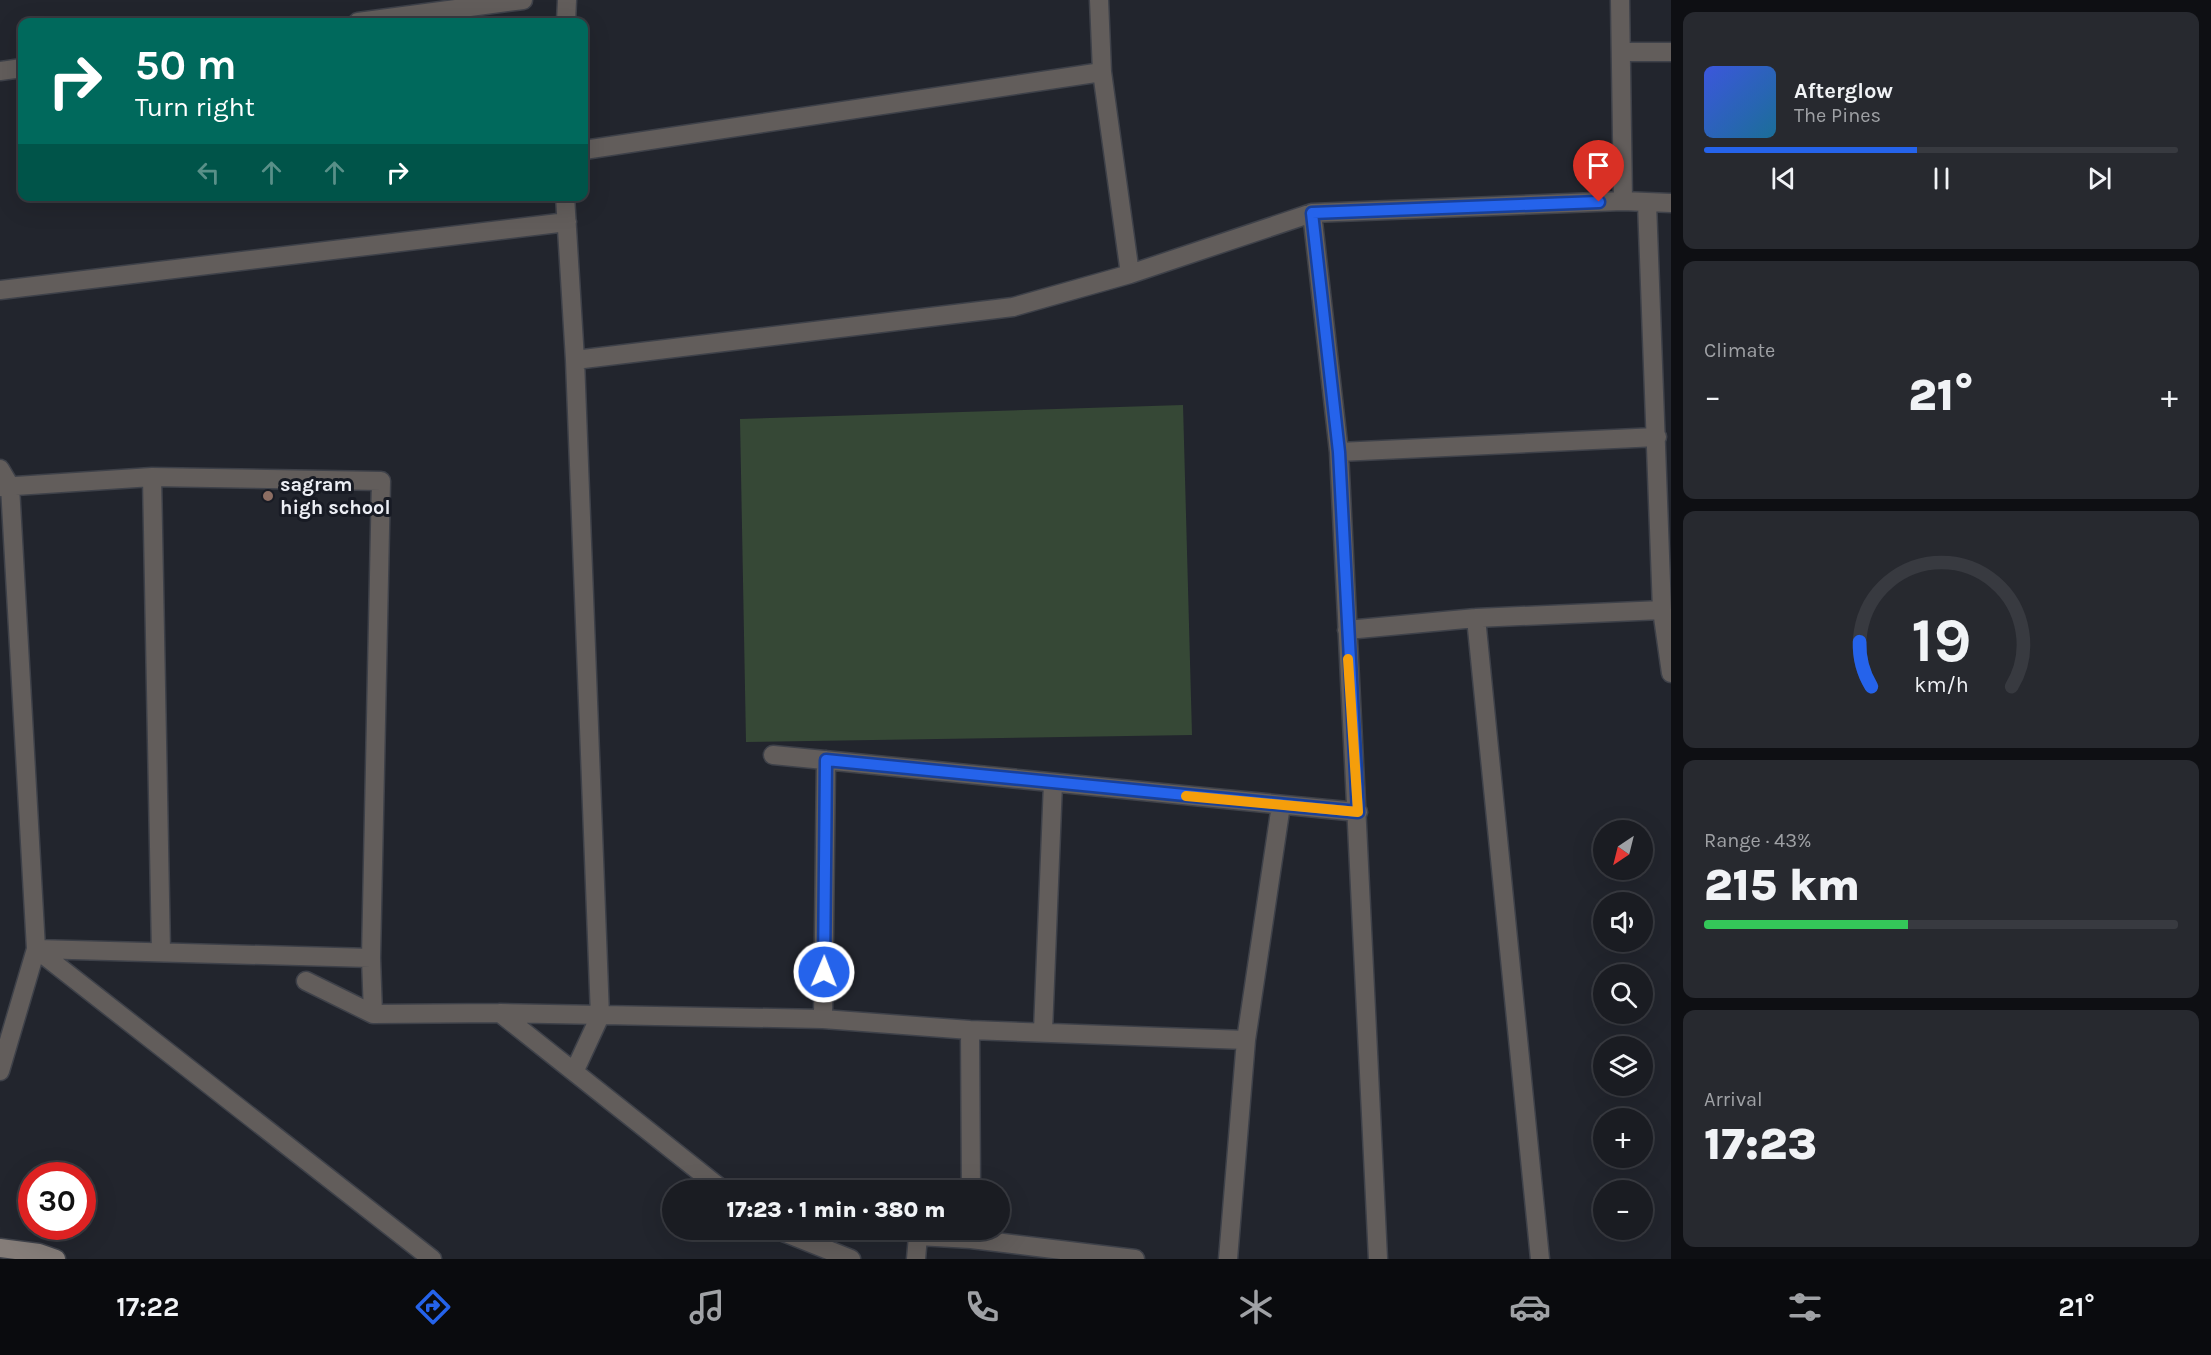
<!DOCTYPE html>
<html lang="en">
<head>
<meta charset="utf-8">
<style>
  body { margin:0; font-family:Karla,sans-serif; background:#27292f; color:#f1f3f6; height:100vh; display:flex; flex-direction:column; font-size:22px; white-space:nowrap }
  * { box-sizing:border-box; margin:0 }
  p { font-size:20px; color:#9fa1a5 }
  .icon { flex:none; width:33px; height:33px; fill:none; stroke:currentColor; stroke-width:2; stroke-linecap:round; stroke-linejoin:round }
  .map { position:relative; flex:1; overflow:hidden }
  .details { display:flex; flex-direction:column; gap:12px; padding:12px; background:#0e0f13; width:540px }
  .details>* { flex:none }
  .banner { position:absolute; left:18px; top:18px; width:570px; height:183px; border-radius:12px; box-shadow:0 6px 24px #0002,0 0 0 2px #383a40; background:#00695c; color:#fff; overflow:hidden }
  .needle { width:39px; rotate:215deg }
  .buttons { position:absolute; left:1593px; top:820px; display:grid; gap:12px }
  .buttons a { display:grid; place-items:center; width:60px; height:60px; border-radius:50%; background:#1a1c22; box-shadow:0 6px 24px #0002,0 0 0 2px #383a40; font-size:30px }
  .speed { position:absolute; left:18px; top:1162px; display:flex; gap:12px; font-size:30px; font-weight:700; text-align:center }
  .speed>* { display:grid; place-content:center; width:78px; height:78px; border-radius:50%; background:#1a1c22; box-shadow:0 6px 24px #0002,0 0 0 2px #383a40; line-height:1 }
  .speed .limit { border:9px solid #d22; background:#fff; color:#111 }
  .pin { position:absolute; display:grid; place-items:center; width:51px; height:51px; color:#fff; margin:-62px -26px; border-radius:50% 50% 50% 0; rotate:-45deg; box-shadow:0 0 6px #0007 }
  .pin .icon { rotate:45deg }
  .me { position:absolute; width:66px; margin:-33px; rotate:1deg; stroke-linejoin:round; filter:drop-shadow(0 0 4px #0008) }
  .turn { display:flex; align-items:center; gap:21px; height:126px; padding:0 18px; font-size:27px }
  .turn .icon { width:78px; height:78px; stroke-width:2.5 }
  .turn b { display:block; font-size:42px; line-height:51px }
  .lanes { display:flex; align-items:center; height:57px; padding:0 18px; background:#0003; justify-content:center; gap:30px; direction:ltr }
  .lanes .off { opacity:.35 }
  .big { font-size:45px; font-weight:800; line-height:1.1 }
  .details .widget { flex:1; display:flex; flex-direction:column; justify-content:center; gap:9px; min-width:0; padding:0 21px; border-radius:12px; background:#27292f }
  .details .dial { align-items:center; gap:0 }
  .dial svg { height:156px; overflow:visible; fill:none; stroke:#383a40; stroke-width:7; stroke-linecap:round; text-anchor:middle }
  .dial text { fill:#f1f3f6; stroke:none }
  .song { display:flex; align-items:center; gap:18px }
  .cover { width:72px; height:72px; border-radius:9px; background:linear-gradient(135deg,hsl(230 70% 55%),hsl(200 70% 35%)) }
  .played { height:6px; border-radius:3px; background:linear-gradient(90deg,#2563eb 45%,#383a40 45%) }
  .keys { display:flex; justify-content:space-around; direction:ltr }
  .heat { display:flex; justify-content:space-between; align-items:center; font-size:33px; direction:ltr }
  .charge { height:9px; border-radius:4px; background:linear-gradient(90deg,#34c759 43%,#383a40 0) }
  .trip { position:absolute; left:662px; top:1180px; width:348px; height:60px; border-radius:30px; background:#1a1c22; box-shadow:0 6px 24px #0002,0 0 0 2px #383a40; font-weight:800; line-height:60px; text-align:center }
  .tab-bar { display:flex; height:96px; justify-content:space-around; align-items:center; background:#0a0b0e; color:#9fa1a5 }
  .tab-bar .icon { width:42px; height:42px }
  .tab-bar .active { color:#2563eb }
  .tab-bar b { font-size:27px; color:#f1f3f6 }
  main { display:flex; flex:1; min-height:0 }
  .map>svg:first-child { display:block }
</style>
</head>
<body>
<main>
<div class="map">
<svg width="1671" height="1259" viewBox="0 0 1671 1259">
  <rect width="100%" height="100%" fill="#22252d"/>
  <path fill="#364836" d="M1183,405l9,330 -446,7 -6,-323z"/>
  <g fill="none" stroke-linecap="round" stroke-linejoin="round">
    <defs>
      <path id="street" d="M1099,0l3,72 28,202
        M1620,0l3,201
        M358,22l165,-22
        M566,22l1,-22
        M1621,52h50
        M0,71l22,-3
        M584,150l518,-78
        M565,196l10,164 25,656 -25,54
        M1647,203l15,407 9,63
        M1312,213l27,239 39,807
        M0,290l567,-68
        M575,360l438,-53 117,-33 182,-61 311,-12 48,2
        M1339,452l318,-15
        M0,469l10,17 26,463 -36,122
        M152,477l9,475
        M0,487l152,-10 229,4 -10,477 2,56
        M1476,618l64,641
        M1347,630l129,-12 186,-8
        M773,755l585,57
        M36,949l396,310
        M36,949l335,9
        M306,981l67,33 127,-1 323,6 147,11 276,10
        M500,1013l224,178
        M823,1019l3,-259
        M970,1030l1,161
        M1043,1031l10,-248
        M778,1230l73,29
        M916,1259l2,-23 53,3 164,20
        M1228,1259l18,-219 35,-235"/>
      <path id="secondary" d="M0,1248l39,5 17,6"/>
    </defs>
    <use href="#street" stroke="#3e4149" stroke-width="21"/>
    <use href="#secondary" stroke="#3e4149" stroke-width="21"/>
    <use href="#street" stroke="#625d5b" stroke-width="18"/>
    <use href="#secondary" stroke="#857d79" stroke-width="18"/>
  </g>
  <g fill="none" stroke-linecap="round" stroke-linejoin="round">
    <defs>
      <path id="route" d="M824,972l2,-212 532,52 -19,-360 -27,-239 287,-11"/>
    </defs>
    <use href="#route" stroke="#184099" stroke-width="15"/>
    <use href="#route" stroke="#2563eb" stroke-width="10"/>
    <path stroke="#f59e0b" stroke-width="10" d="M1186,796l172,16 -10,-153"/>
  </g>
  <circle fill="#8d6e63" stroke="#181b24" stroke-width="2" cx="268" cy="496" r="6"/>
  <g text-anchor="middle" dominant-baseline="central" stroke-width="6" stroke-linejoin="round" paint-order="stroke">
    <g font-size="20" font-weight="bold" fill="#eceef4" stroke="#181b24" text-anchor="start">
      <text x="280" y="484">sagram<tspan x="280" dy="23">high school</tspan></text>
    </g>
  </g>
</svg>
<div class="buttons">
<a><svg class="needle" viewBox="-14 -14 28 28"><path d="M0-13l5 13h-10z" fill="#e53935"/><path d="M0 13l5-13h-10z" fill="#9fa1a5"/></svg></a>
<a><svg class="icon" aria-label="sound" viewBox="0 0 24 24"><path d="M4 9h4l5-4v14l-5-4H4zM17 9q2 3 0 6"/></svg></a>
<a><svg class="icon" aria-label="search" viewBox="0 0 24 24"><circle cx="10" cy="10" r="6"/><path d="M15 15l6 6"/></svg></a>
<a><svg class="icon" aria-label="layers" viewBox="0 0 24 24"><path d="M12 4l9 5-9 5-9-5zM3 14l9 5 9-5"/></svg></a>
<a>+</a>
<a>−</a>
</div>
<div class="speed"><div class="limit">30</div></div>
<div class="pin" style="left:1599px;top:202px;background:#d93025"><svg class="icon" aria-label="arrive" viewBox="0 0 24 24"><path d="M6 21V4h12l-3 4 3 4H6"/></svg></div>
<svg class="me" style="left:824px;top:972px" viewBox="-20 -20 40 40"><circle r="17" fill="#2563eb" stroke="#fff" stroke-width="3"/><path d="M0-11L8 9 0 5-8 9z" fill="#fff"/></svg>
<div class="trip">17:23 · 1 min · 380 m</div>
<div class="banner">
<div class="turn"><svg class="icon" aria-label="right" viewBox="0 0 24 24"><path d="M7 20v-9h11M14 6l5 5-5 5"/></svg><div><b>50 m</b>Turn right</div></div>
<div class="lanes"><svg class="icon off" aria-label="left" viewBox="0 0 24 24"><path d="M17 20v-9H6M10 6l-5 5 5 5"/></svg><svg class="icon off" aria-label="ahead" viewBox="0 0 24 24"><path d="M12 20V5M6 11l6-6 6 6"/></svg><svg class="icon off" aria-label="ahead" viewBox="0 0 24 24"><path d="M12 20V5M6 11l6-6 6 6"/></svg><svg class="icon" aria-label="right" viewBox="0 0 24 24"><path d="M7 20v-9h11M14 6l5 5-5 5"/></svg></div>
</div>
</div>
<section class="details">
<div class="widget">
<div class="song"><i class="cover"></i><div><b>Afterglow</b><p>The Pines</p></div></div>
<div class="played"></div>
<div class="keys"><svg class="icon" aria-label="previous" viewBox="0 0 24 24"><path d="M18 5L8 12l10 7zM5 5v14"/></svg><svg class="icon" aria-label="pause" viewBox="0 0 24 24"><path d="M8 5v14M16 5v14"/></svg><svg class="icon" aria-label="next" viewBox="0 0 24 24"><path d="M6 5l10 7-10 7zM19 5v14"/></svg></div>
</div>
<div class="widget"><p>Climate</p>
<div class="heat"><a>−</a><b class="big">21°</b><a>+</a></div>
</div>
<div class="widget dial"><svg viewBox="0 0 100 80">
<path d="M14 69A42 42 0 1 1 86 69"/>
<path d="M14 69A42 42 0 0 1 8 46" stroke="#2563eb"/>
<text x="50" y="56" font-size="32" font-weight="700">19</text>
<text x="50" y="72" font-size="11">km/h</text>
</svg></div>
<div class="widget"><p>Range · 43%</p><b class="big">215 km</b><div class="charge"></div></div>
<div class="widget"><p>Arrival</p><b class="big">17:23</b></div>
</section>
</main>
<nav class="tab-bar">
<b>17:22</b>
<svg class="icon active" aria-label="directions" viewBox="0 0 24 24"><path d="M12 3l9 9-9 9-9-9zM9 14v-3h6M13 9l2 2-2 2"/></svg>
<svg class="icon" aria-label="music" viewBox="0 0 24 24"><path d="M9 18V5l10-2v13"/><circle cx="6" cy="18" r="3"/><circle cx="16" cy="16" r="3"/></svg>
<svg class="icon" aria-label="phone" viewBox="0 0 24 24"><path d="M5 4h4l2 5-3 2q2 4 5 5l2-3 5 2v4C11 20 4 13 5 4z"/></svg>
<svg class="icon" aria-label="climate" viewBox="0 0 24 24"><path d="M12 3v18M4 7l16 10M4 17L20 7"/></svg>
<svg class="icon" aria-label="car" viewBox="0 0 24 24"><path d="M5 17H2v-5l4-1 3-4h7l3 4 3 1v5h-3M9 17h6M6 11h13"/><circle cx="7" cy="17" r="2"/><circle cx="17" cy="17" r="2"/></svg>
<svg class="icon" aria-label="filters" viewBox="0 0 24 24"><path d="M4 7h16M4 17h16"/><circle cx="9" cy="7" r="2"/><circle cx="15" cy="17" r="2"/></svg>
<b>21°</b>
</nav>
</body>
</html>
